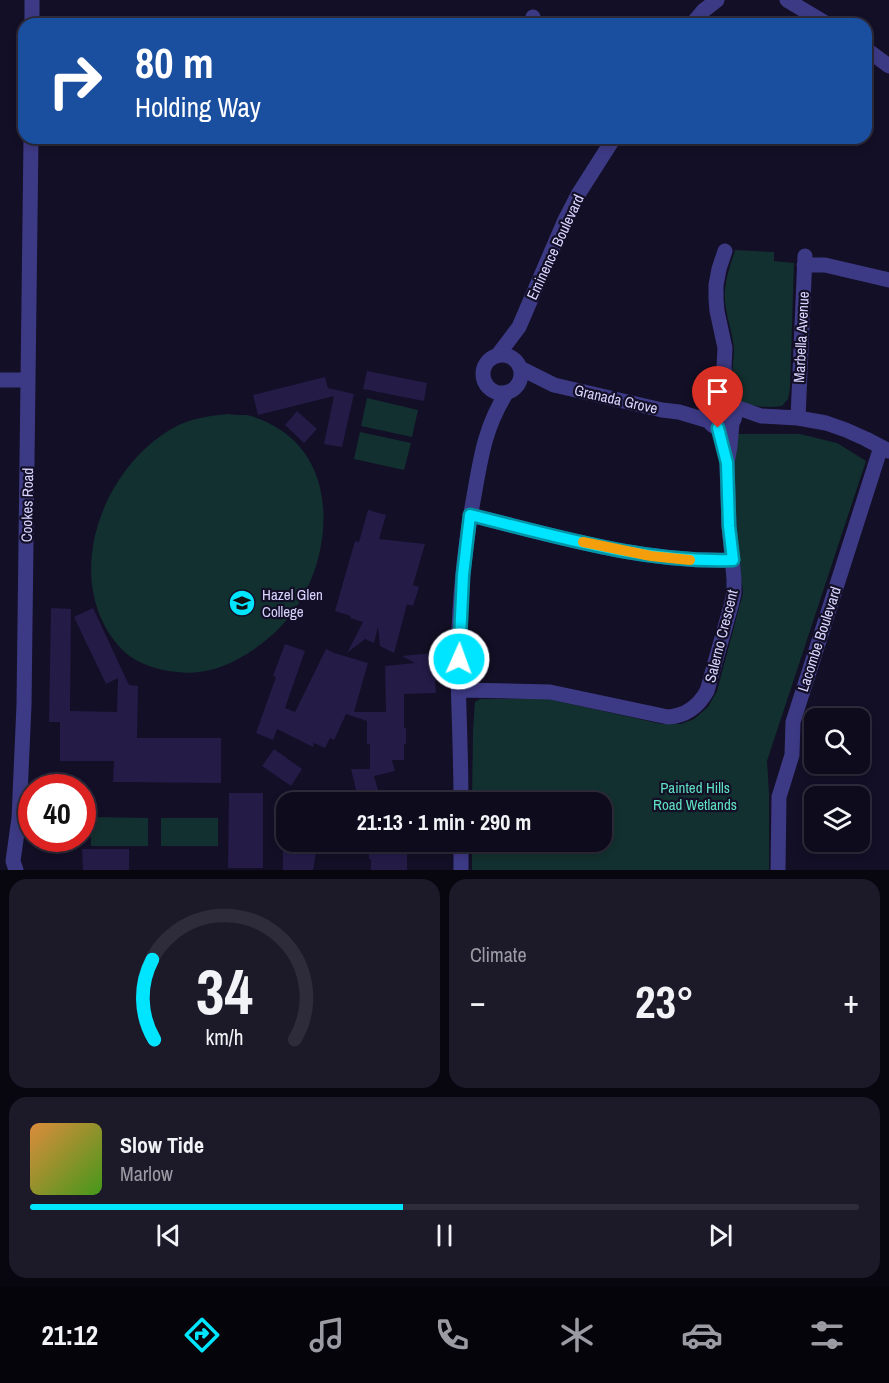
<!DOCTYPE html>
<html lang="en">
<head>
<meta charset="utf-8">
<style>
  body { margin:0; font-family:"Archivo Narrow",sans-serif; background:#1c1929; color:#f1f3f6; height:100vh; display:flex; flex-direction:column; font-size:22px; white-space:nowrap }
  * { box-sizing:border-box; margin:0 }
  p { font-size:20px; color:#9b9ba3 }
  .icon { flex:none; width:33px; height:33px; fill:none; stroke:currentColor; stroke-width:2; stroke-linecap:round; stroke-linejoin:round }
  .map { position:relative; height:870px; overflow:hidden }
  .details { display:flex; flex-direction:column; gap:9px; padding:9px; background:#08060f; flex:1 }
  .details>* { flex:none }
  .banner { position:absolute; left:18px; top:18px; width:854px; height:126px; border-radius:18px; box-shadow:0 3px 9px #0003,0 0 0 2px #2e2b3b; background:#1a4fa0; color:#fff; overflow:hidden }
  .tools { position:absolute; left:804px; top:708px; display:grid; gap:12px }
  .tools a { display:grid; place-items:center; width:66px; height:66px; border-radius:12px; background:#0e0b1c; box-shadow:0 3px 9px #0003,0 0 0 2px #2e2b3b; font-size:30px }
  .speed { position:absolute; left:18px; top:774px; display:flex; gap:12px; font-size:30px; font-weight:700; text-align:center }
  .speed>* { display:grid; place-content:center; width:78px; height:78px; border-radius:50%; background:#0e0b1c; box-shadow:0 3px 9px #0003,0 0 0 2px #2e2b3b; line-height:1 }
  .speed .limit { border:9px solid #d22; background:#fff; color:#111 }
  .pin { position:absolute; display:grid; place-items:center; width:51px; height:51px; color:#fff; margin:-62px -26px; border-radius:50% 50% 50% 0; rotate:-45deg; box-shadow:0 0 6px #0007 }
  .pin .icon { rotate:45deg }
  .me { position:absolute; width:66px; margin:-33px; rotate:2deg; stroke-linejoin:round; filter:drop-shadow(0 0 4px #0008) }
  .turn { display:flex; align-items:center; gap:21px; height:126px; padding:0 18px; font-size:27px }
  .turn .icon { width:78px; height:78px; stroke-width:2.5 }
  .turn b { display:block; font-size:42px; line-height:51px }
  .big { font-size:45px; font-weight:700; line-height:1.1 }
  .details .tile { flex:1; display:flex; flex-direction:column; justify-content:center; gap:9px; min-width:0; padding:0 21px; border-radius:18px; background:#1c1929 }
  .details .dial { align-items:center; gap:0 }
  .dial svg { height:156px; overflow:visible; fill:none; stroke:#2e2b3b; stroke-width:7; stroke-linecap:round; text-anchor:middle }
  .dial text { fill:#f1f3f6; stroke:none }
  .song { display:flex; align-items:center; gap:18px }
  .cover { width:72px; height:72px; border-radius:9px; background:linear-gradient(135deg,hsl(30 70% 55%),hsl(100 70% 35%)) }
  .played { height:6px; border-radius:3px; background:linear-gradient(90deg,#00e5ff 45%,#2e2b3b 45%) }
  .keys { display:flex; justify-content:space-around; direction:ltr }
  .heat { display:flex; justify-content:space-between; align-items:center; font-size:33px; direction:ltr }
  .details .tiles { flex:1; display:grid; gap:9px; grid-template-columns:1fr 1fr }
  .tile:last-child { grid-column:span 2 }
  .trip { position:absolute; left:276px; top:792px; width:336px; height:60px; border-radius:18px; background:#0e0b1c; box-shadow:0 3px 9px #0003,0 0 0 2px #2e2b3b; font-weight:700; line-height:60px; text-align:center }
  .tab-bar { display:flex; height:96px; justify-content:space-around; align-items:center; background:#06040b; color:#9b9ba3 }
  .tab-bar .icon { width:42px; height:42px }
  .tab-bar .selected { color:#00e5ff }
  .tab-bar b { font-size:27px; color:#f1f3f6 }
  .map>svg:first-child { display:block }
</style>
</head>
<body>
<div class="map">
<svg width="889" height="870" viewBox="0 0 889 870">
  <rect width="100%" height="100%" fill="#130f26"/>
  <path fill="#12302f" d="M735,250l39,2v9l20,2 -4,125 -2,11 -6,7c-12,2 -36,1 -45,-7 -9,-8 -3,-38 -3,-49 -1,-20 -11,-39 -9,-60 1,-14 6,-26 10,-40z
    M367,398l51,12 -6,27 -51,-11z
    M228,414c6,1 12,1 18,1 12,2 23,8 33,14 54,34 53,108 28,160 -15,30 -39,54 -69,70 -18,10 -40,16 -61,13 -22,-2 -46,-10 -60,-28 -56,-68 -14,-178 58,-217 16,-9 35,-11 53,-13z
    M360,432l51,11 -7,27 -50,-11z
    M737,434h63l37,9 29,18 -99,300 2,32v77h-297v-28h130v-40h-130l1,-71 2,-29 5,-3h68l114,25h19l13,-5 14,-12 9,-16 26,-98 -7,-58 -2,-66z
    M91,817l57,1v28h-57z
    M161,818h57v28h-57z"/>
  <path fill="#241b47" d="M367,371l60,12 -3,18 -61,-12z
    M325,377l3,11 26,6 -12,53 -18,-3 10,-48 -76,19 -5,-20z
    M297,411l20,18 -13,14 -19,-18z
    M368,510l18,5 -7,24 46,5 -12,41 6,2 -6,19 -6,-2 -13,49 -14,-7 -2,-19 -4,16 -9,-4 -18,14 16,-31 -13,-4 1,-2 -16,-5 20,-70 4,1z
    M51,608l20,1 -1,102 47,1 1,-34 -12,6 -32,-67 19,-9 36,77 9,1 -1,52h84v45l-108,-1 1,-21h-54v-39h-11z
    M285,644l20,7 -20,57 10,4 31,-63 8,4 34,10 -14,49h32l-1,-46 30,-3 -13,-7 31,-3 3,40 -32,1v34h2v16h-2v16h-12l3,11 -21,5 6,21 24,-6 3,11h-68v-2l18,-6 -6,-25h19v-25h-3v-23l-21,-7 -12,26 -4,-2 -5,10 -11,-5 -1,4 -36,-18 -4,11 -17,-7 20,-56 -3,-1z
    M274,749l28,20 -11,17 -29,-20z
    M229,793h34v75h-35z
    M283,842h35l-5,28h-30z
    M371,842h24l1,5 11,-1v24h-36v-11h-2v-13h2z
    M82,849h47v21h-46z"/>
  <g fill="none" stroke-linecap="round" stroke-linejoin="round">
    <path stroke="#3d3a85" stroke-width="15" d="M787,0l40,24
      M533,17l2,7
      M32,24v-24
      M692,24l11,-13 14,-11
      M866,49l23,17
      M725,251l-6,18 -3,16v14l1,12 8,37 -1,19 4,35
      M804,265h21l64,15
      M483 374a19 19 0 1 1 38 0a19 19 0 1 1-38 0Z
      M497,356l22,-29 46,-107 14,-27 35,-55
      M520,368l34,17 108,25 17,2 30,9
      M0,380h28
      M707 414a14 14 0 1 1 28 0a14 14 0 1 1-28 0Z
      M733,406l28,10 37,2 28,5 20,7 20,9 23,12
      M798,418l7,-162
      M470,515c86,21 173,48 263,45
      M459,690l91,2 118,25c18,-1 30,-10 39,-26l24,-85 3,-13v-14l-5,-53 -2,-63 3,-16 2,-24
      M461,802c0,-42 -2,-85 -3,-128 0,-60 5,-119 16,-178 7,-40 11,-69 33,-104
      M16,870l-3,-9 6,-43 5,-113 7,-567
      M461,870v-28
      M778,870l1,-73 13,-42 1,-33 88,-275"/>
  </g>
  <g fill="none" stroke-linecap="round" stroke-linejoin="round">
    <defs>
      <path id="route" d="M459,659l4,-84 7,-60c86,21 173,48 263,45l-4,-34 -2,-63 -9,-35"/>
    </defs>
    <use href="#route" stroke="#0095a6" stroke-width="15"/>
    <use href="#route" stroke="#00e5ff" stroke-width="10"/>
    <path stroke="#f59e0b" stroke-width="10" d="M583,542l68,14 39,4"/>
  </g>
  <defs>
    <symbol id="school-disc" viewBox="-11 -11 22 22"><circle r="9.5" fill="#00e5ff" stroke="#130f26"/><path d="M0-5L7-2L0 1L-7-2ZM-4 1L0 2.5L4 1V4Q0 6-4 4Z" fill="#111"/></symbol>
  </defs>
  <g fill-rule="evenodd">
    <use href="#school-disc" x="227" y="588" width="30" height="30"/>
  </g>
  <g text-anchor="middle" dominant-baseline="central" stroke-width="4.5" stroke-linejoin="round" paint-order="stroke">
    <g font-size="15" fill="#d9d4ff" stroke="#130f26">
      <text transform="translate(555 247) rotate(-65)">Eminence Boulevard</text>
      <text transform="translate(801 337) rotate(-87)">Marbella Avenue</text>
      <text transform="translate(616 399) rotate(13)">Granada Grove</text>
      <text transform="translate(27 505) rotate(-89)">Cookes Road</text>
      <text transform="translate(721 636) rotate(-76)">Salerno Crescent</text>
      <text transform="translate(819 639) rotate(-72)">Lacombe Boulevard</text>
    </g>
    <g font-size="15" fill="#d9d4ff" stroke="#130f26" text-anchor="start">
      <text x="262" y="594">Hazel Glen<tspan x="262" dy="17">College</tspan></text>
    </g>
    <g font-size="15" fill="#5fe0c0" stroke="#130f26">
      <text x="695" y="787">Painted Hills<tspan x="695" dy="17">Road Wetlands</tspan></text>
    </g>
  </g>
</svg>
<div class="tools">
<a><svg class="icon" aria-label="search" viewBox="0 0 24 24"><circle cx="10" cy="10" r="6"/><path d="M15 15l6 6"/></svg></a>
<a><svg class="icon" aria-label="layers" viewBox="0 0 24 24"><path d="M12 4l9 5-9 5-9-5zM3 14l9 5 9-5"/></svg></a>
</div>
<div class="speed"><div class="limit">40</div></div>
<div class="pin" style="left:718px;top:428px;background:#d93025"><svg class="icon" aria-label="arrive" viewBox="0 0 24 24"><path d="M6 21V4h12l-3 4 3 4H6"/></svg></div>
<svg class="me" style="left:459px;top:659px" viewBox="-20 -20 40 40"><circle r="17" fill="#00e5ff" stroke="#fff" stroke-width="3"/><path d="M0-11L8 9 0 5-8 9z" fill="#fff"/></svg>
<div class="trip">21:13 · 1 min · 290 m</div>
<div class="banner">
<div class="turn"><svg class="icon" aria-label="right" viewBox="0 0 24 24"><path d="M7 20v-9h11M14 6l5 5-5 5"/></svg><div><b>80 m</b>Holding Way</div></div>
</div>
</div>
<section class="details">
<div class="tiles">
<div class="tile dial"><svg viewBox="0 0 100 80">
<path d="M14 69A42 42 0 1 1 86 69"/>
<path d="M14 69A42 42 0 0 1 13 28" stroke="#00e5ff"/>
<text x="50" y="56" font-size="32" font-weight="700">34</text>
<text x="50" y="72" font-size="11">km/h</text>
</svg></div>
<div class="tile"><p>Climate</p>
<div class="heat"><a>−</a><b class="big">23°</b><a>+</a></div>
</div>
<div class="tile">
<div class="song"><i class="cover"></i><div><b>Slow Tide</b><p>Marlow</p></div></div>
<div class="played"></div>
<div class="keys"><svg class="icon" aria-label="previous" viewBox="0 0 24 24"><path d="M18 5L8 12l10 7zM5 5v14"/></svg><svg class="icon" aria-label="pause" viewBox="0 0 24 24"><path d="M8 5v14M16 5v14"/></svg><svg class="icon" aria-label="next" viewBox="0 0 24 24"><path d="M6 5l10 7-10 7zM19 5v14"/></svg></div>
</div>
</div>
</section>
<nav class="tab-bar">
<b>21:12</b>
<svg class="icon selected" aria-label="directions" viewBox="0 0 24 24"><path d="M12 3l9 9-9 9-9-9zM9 14v-3h6M13 9l2 2-2 2"/></svg>
<svg class="icon" aria-label="music" viewBox="0 0 24 24"><path d="M9 18V5l10-2v13"/><circle cx="6" cy="18" r="3"/><circle cx="16" cy="16" r="3"/></svg>
<svg class="icon" aria-label="phone" viewBox="0 0 24 24"><path d="M5 4h4l2 5-3 2q2 4 5 5l2-3 5 2v4C11 20 4 13 5 4z"/></svg>
<svg class="icon" aria-label="climate" viewBox="0 0 24 24"><path d="M12 3v18M4 7l16 10M4 17L20 7"/></svg>
<svg class="icon" aria-label="car" viewBox="0 0 24 24"><path d="M5 17H2v-5l4-1 3-4h7l3 4 3 1v5h-3M9 17h6M6 11h13"/><circle cx="7" cy="17" r="2"/><circle cx="17" cy="17" r="2"/></svg>
<svg class="icon" aria-label="filters" viewBox="0 0 24 24"><path d="M4 7h16M4 17h16"/><circle cx="9" cy="7" r="2"/><circle cx="15" cy="17" r="2"/></svg>
</nav>
</body>
</html>
